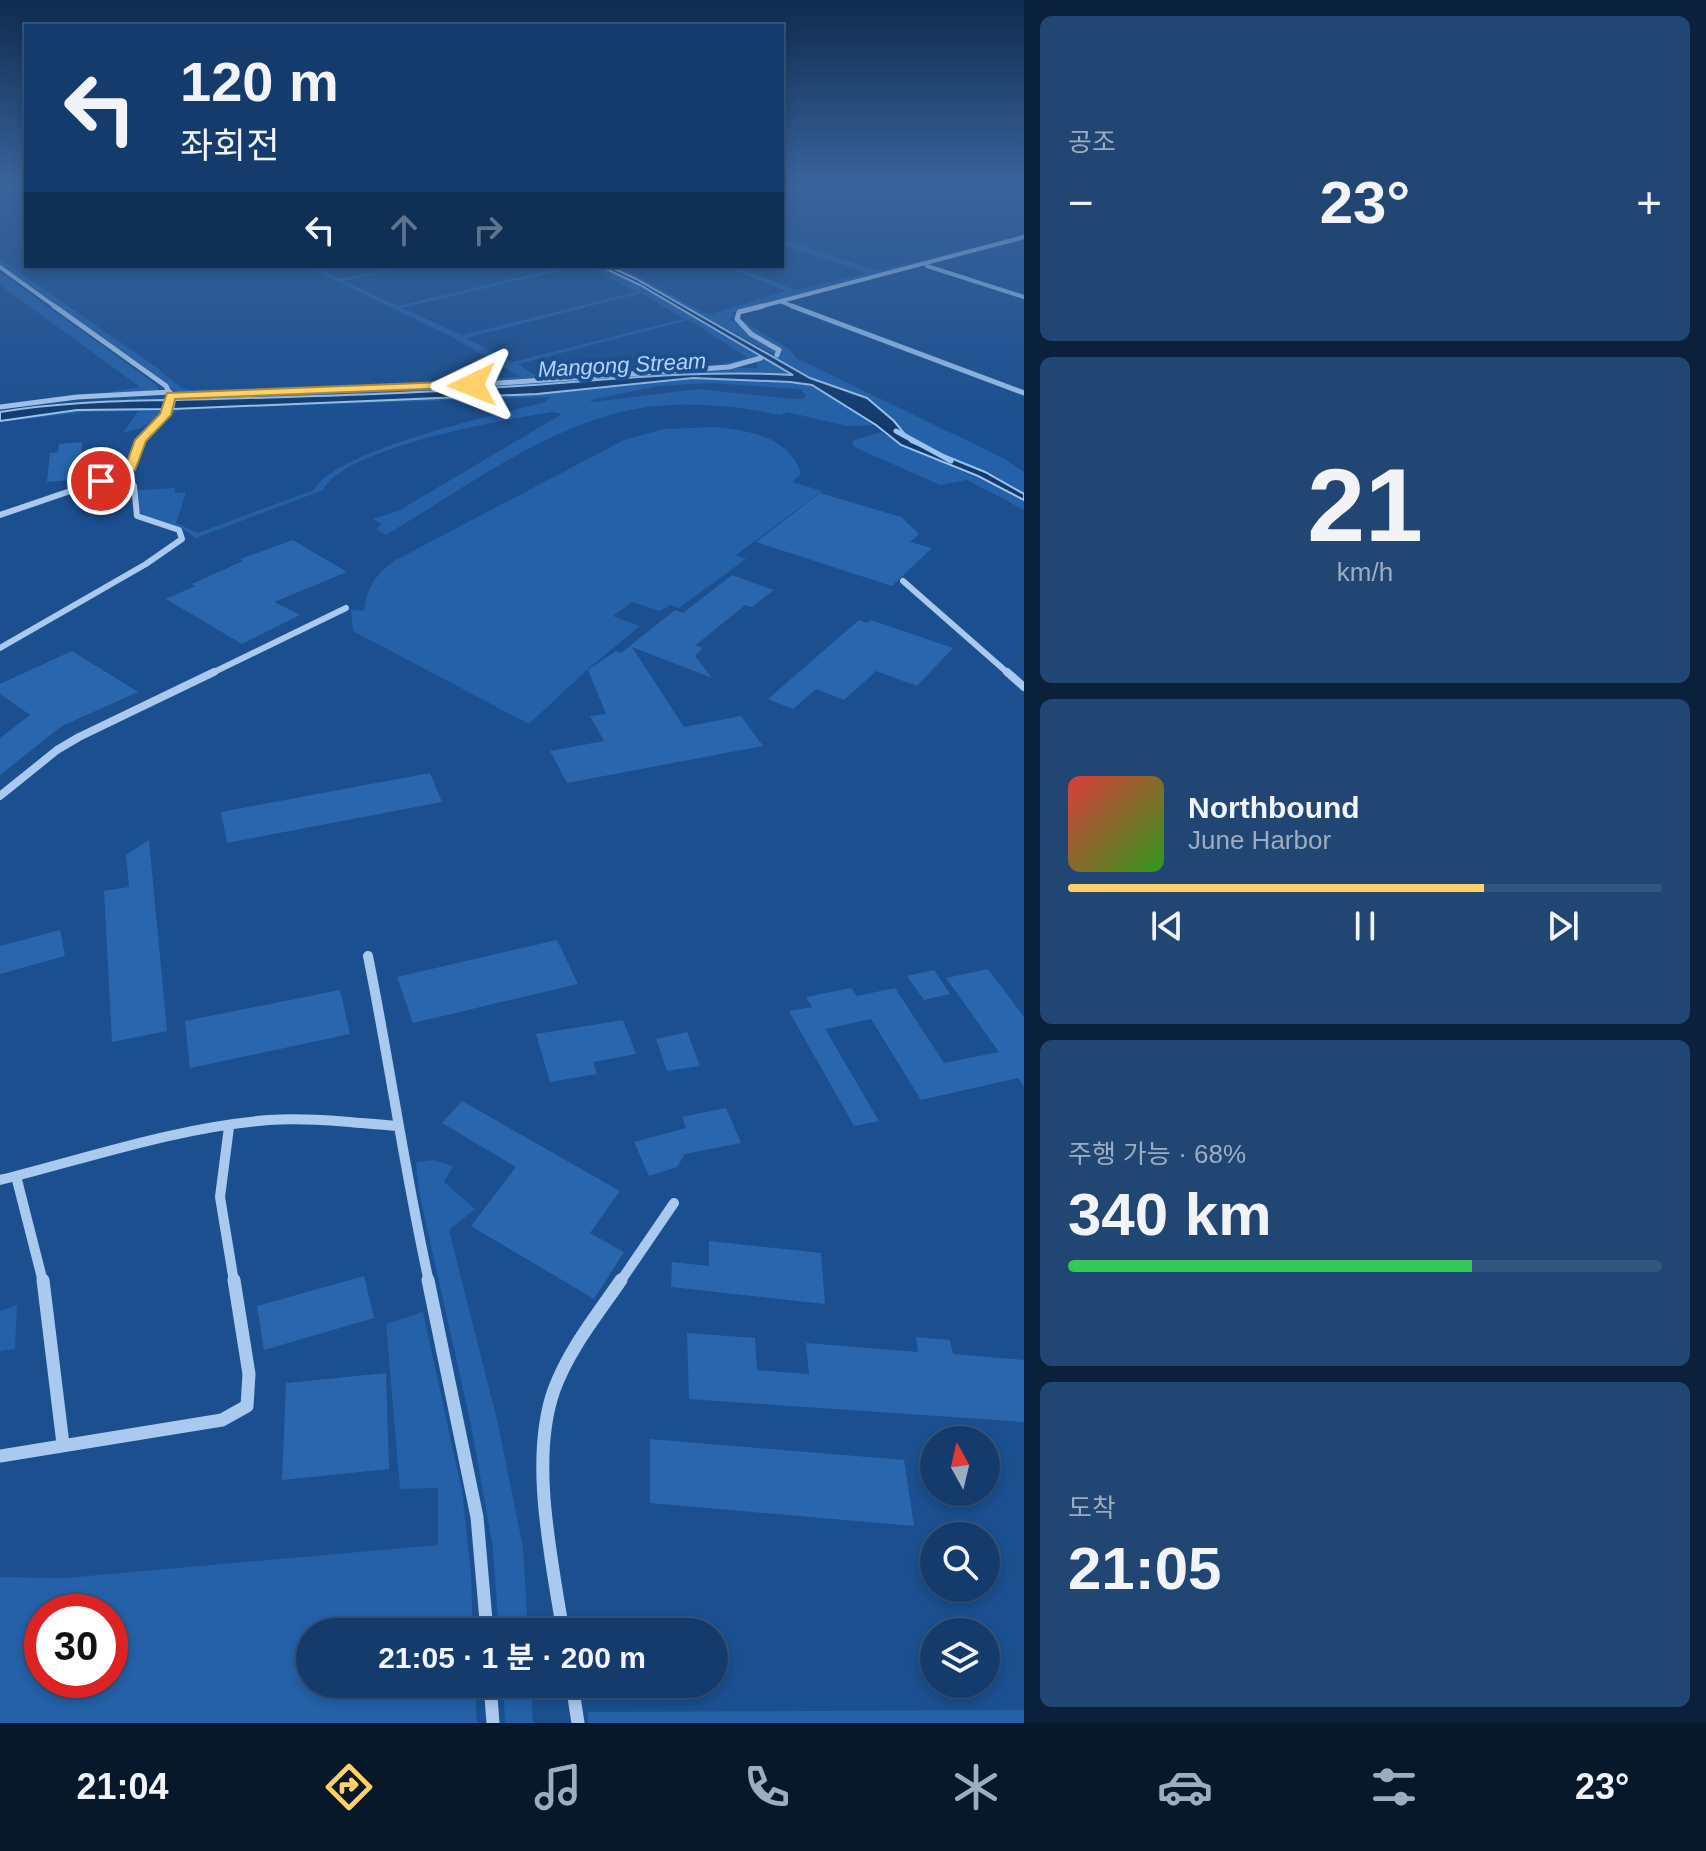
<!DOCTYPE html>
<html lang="ko">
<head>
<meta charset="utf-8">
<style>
  body { margin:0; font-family:Arial,"Noto Sans KR",sans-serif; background:#214673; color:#f1f3f6; height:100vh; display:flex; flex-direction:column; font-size:30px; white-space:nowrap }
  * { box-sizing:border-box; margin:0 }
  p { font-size:26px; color:#9dadc1 }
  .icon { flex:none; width:44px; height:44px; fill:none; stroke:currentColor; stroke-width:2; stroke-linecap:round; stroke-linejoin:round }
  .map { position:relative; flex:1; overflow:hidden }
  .sheet { display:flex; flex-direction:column; gap:16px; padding:16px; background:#0b203b; width:682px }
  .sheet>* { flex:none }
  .guide { position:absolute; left:24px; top:24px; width:760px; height:244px; border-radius:0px; box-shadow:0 4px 12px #0003,0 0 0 2px #33557e; background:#143b6b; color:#f1f3f6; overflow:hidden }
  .needle { width:52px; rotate:352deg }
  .buttons { position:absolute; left:920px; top:1426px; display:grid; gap:16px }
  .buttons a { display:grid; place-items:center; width:80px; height:80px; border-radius:50%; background:#143b6b; box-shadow:0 4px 12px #0003,0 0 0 2px #33557e; font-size:40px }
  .speed { position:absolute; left:24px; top:1594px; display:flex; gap:16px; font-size:40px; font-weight:700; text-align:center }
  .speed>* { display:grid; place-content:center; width:104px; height:104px; border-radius:50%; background:#143b6b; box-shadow:0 4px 12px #0003,0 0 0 2px #33557e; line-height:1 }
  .speed .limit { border:12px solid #d22; background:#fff; color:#111 }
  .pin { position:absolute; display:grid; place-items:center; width:68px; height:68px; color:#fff; margin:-34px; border:4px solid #fff; border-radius:50%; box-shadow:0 2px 8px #0007 }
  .me { position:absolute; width:88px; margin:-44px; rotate:268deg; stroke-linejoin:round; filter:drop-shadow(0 0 6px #0008) }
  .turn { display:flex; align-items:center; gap:28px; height:168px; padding:0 24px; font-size:36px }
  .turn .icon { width:104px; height:104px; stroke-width:2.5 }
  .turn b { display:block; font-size:56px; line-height:68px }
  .lanes { display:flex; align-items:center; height:76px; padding:0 24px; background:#0003; justify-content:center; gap:40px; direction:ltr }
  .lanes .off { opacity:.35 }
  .big { font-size:60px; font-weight:700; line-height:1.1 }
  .sheet .tile { flex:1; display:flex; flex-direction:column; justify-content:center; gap:12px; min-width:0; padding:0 28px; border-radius:12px; background:#214673 }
  .sheet .dial { align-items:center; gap:0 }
  .dial b { font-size:104px; line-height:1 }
  .song { display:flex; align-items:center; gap:24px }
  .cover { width:96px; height:96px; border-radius:12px; background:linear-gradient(135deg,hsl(0 70% 55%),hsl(110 70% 35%)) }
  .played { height:8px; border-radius:4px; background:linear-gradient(90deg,#ffd166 70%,#33557e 70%) }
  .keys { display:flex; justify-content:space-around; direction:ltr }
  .heat { display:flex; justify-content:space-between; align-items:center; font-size:44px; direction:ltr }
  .charge { height:12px; border-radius:6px; background:linear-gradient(90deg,#34c759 68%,#33557e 0) }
  .trip { position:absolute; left:296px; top:1618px; width:432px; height:80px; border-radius:40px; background:#143b6b; box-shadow:0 4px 12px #0003,0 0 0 2px #33557e; font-weight:700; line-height:80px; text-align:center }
  .dock { display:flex; height:128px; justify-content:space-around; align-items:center; background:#08182b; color:#9dadc1 }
  .dock .icon { width:56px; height:56px }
  .dock .current { color:#ffd166 }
  .dock b { font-size:36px; color:#f1f3f6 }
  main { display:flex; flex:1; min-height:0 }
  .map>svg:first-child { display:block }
</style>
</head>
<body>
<main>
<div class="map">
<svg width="1024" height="1723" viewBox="0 0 1024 1723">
  <rect width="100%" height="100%" fill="#1b4f8f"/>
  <path fill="#2461a8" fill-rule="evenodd" d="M1024,235v5l-241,62 128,-36 -180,47 4,4 -6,1 46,32 2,3 -3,1 -166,-88h11l85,47 7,1 75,-23 -61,-25h9l61,24 72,-17 -85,-29v-5l95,32z
    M0,259l156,108 25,21 7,2 183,-4 149,-9 -68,-40 -146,-71h9l25,13 70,-13 -66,15 54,25 157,-37 24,-3 -177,42 60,27 174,-43 -49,-26c36,0 137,69 174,90l-19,7 -25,4 -241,16 -296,11 -180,-127zM641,293l43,26 -172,43 -46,-24zM689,320l59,38 -30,7 -182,11 -18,-12z
    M0,272l158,114v4l-73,6 55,-9 -140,-102z
    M740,319l50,31 6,8 207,100 21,14v22l-39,-22 -74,-30 -44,-44 -57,-20 -34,-21 6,-3 -1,-4 -27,-17z
    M766,359l31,17c-100,-8 -193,4 -292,11 -110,8 -220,10 -330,13l158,-9 1,3h10v-3l391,-23h22v-6z
    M719,377l92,8 65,40 -29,1 -60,-14 -7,3c-41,-9 -91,-14 -133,-8 -93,13 -182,81 -261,128l-10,-6 5,-5 -8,-5 25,-8 164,-97 -10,-2c-49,8 -206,35 -229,78l-127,48 -16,-11 -34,-10 -7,-6 -2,-21 38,-2v5l11,-1 -10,31 22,10 116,-43c22,-40 184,-76 232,-88l3,-5 -366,12 -12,5 2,-5 364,-15zM710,383l90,6 6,6 -3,4h-10l-95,-10 -106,13 -2,-2 69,-14z
    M163,409l-2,6 -20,13 -18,5 15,-22 -52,1 -86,10 77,-12z
    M712,427c34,3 77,8 89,47l-9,8 30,9 -86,64 10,4 -67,49 -9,-3 -10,6 -28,-9 -19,14 27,10 -52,43 -59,55 -176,-93 -2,-21 13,1c2,-23 12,-37 30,-50l230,-121 40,-11z
    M881,432l20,13 111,48 12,7v10l-57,-30 -27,5 -86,-38 -2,-6z
    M434,1160l19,6 -9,16 31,27 -26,21 49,194 25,123 5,85h-29l-6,-84 -22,-123 -52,-233 -3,-30z
    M17,1305l-2,44 -15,2v-40z
    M423,1312l39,179 9,82 2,59h-163v52h165l2,39h-477v-146l65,1 373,-33v-57l-38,1 -14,-165zM42,1612h68v68h-68z
    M503,1684h28l2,39h-28z
    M1024,1710v13h-436v-11z"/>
  <path fill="#123a6d" stroke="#9cc4f0" stroke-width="2" d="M600,266h8l28,13 174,99 57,20 27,23 17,21 74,30 39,22v6l-46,-24 -77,-31 -25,-20 -64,-40 -22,-3 -97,-4 -156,16 -364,15 2,-9c109,-3 218,-5 327,-13 98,-6 193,-18 291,-12l-153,-90z
    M165,400l-2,9 -86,1 -77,11v-9c55,-9 109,-11 165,-12z"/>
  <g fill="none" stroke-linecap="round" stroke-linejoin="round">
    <path stroke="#9cc4f0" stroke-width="4" d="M927,266l97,31
      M782,302l15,6"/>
    <path stroke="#9cc4f0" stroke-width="5" d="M792,306l232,87
      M896,431l55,30"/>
  </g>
  <path fill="#2a66ad" d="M82,442l-2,37 -33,3 3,-29 8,-1 1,-8z
    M820,493l81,24 18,17 -9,8 22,6 -40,38 -136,-44z
    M293,540l54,32 -73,30 26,13 -58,29 -76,-45 29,-13 -3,-2 51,-23 -3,-2z
    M732,575l42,15 -22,17 -7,-2 -49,40 7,3 -8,8 17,22 -80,-31 52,80 57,-11 22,30 -196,37 -17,-32 54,-10 -14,-25 16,-2 -18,-44 28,-19 5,2 54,-43 8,3z
    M859,620l8,3 4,-3 82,28 -36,38 -41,-15 -32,29 -28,-11 -23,20 -25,-10z
    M72,651l66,41 -76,34 -62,49v-37l30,-23 -30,-21v-10z
    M430,773l12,29 -215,41 -6,-31z
    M149,840l18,191 -55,11 -8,-151 25,-4 -3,-32z
    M60,930l5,26 -65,18v-28z
    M557,940l21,44 -165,39 -16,-46z
    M988,969l36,48v70l-6,-9 -97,22 -50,-81 -46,10 54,92 -25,5 -65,-115 23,-4 -6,-10 45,-9 6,8 38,-8 49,75 55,-11 -53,-74z
    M934,970l16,24 -26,6 -17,-24z
    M340,990l10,44 -160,34 -5,-47z
    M623,1020l13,34 -43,8 4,12 -47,8 -14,-48z
    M687,1032l13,34 -33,5 -11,-32z
    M462,1101l158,90 -30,42 34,19 -30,47 -123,-73 45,-59 -74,-44z
    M726,1108l15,35 -56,11 -8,13 -28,9 -15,-34 52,-14 -4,-11z
    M709,1241l112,12 4,51 -154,-17 1,-25 37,4z
    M364,1276l10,42 -110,32 -7,-44z
    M687,1333l68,5 2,32 52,4 -3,-31 112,9 -2,-15 34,3 3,14 71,6v62l-335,-23z
    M386,1373l3,96 -107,11 4,-97z
    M650,1439l254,21 10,66 -264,-23z"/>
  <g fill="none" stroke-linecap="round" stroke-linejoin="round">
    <path stroke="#a9c9ee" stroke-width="4" d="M0,267l57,41
      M755,308l269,-71"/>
    <path stroke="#a9c9ee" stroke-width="5" d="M54,306l112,80 5,10 -6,16 -21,24 -14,32
      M763,306l-24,6 -2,7 14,15 28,16 -2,5
      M171,396l301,-11 257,-18 32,-9
      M0,407l77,-10 93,-5"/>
    <path stroke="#a9c9ee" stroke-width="6" d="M0,515l126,-43 5,-6
      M903,581l106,93
      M0,648l146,-84 36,-25 -3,-9 -42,-14 -3,-30 -8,-14
      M210,674l136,-66"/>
    <path stroke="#a9c9ee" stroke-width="8" d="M1007,672l17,15
      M0,796l57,-46 22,-13 135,-65"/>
    <path stroke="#a9c9ee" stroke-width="10" d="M368,956c22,109 37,218 61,326
      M229,1127l-9,70 14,85
      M16,1176l27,106
      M0,1180c88,-22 178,-53 269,-60 42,-3 85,3 128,6
      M620,1282l54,-79"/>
    <path stroke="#a9c9ee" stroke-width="13" d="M43,1280l20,164
      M428,1280l49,237 10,115
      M0,1456l222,-36 25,-14 2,-32 -15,-94
      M563,1632c-11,-72 -34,-172 -9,-242 15,-41 43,-75 67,-110
      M490,1684l3,39
      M572,1684l6,39"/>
  </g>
  <linearGradient id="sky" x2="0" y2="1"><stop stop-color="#0f2b4f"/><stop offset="0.43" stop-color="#39639b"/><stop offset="1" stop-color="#39639b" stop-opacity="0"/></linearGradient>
  <rect width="1024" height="424" fill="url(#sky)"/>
  <path fill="#ffd166" stroke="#a68842" stroke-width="2" d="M472,381l5,4 -2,2 -300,12 -4,16 -25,26 -11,29 -30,14 -10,-3 31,-16 9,-25 25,-26 7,-21z"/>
  <g text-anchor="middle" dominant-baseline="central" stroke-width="8" stroke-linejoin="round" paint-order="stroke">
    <g font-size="22" font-style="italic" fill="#b5d3f5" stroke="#1b4f8f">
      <text transform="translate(622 365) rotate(-3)">Mangong Stream</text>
    </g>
  </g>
</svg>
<div class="buttons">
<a><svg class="needle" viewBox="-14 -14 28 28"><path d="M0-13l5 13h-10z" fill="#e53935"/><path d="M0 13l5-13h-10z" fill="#9dadc1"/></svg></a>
<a><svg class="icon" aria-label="search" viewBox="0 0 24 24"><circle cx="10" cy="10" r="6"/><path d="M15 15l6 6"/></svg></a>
<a><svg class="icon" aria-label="layers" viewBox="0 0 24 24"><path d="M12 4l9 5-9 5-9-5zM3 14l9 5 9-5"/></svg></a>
</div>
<div class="speed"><div class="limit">30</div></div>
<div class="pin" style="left:101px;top:481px;background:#d93025"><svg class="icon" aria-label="arrive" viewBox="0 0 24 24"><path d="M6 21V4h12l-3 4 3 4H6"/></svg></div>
<svg class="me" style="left:472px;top:385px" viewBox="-20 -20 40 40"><path d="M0-17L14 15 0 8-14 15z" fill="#ffd166" stroke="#fff" stroke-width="4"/></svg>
<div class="trip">21:05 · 1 분 · 200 m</div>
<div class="guide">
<div class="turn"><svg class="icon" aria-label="left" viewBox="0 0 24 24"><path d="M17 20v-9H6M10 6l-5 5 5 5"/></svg><div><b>120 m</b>좌회전</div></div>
<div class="lanes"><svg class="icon" aria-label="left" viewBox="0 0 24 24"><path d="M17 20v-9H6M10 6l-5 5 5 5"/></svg><svg class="icon off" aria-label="ahead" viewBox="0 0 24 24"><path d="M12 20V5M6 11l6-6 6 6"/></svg><svg class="icon off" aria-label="right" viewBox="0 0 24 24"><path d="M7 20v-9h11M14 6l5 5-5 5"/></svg></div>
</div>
</div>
<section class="sheet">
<div class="tile"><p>공조</p>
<div class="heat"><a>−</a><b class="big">23°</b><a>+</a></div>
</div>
<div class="tile dial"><b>21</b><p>km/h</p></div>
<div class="tile">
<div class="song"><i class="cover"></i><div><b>Northbound</b><p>June Harbor</p></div></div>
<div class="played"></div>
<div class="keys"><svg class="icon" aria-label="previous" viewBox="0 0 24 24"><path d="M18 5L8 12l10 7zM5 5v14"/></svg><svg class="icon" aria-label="pause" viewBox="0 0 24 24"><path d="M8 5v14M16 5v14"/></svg><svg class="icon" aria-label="next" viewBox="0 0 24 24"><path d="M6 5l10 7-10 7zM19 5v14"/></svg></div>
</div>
<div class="tile"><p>주행 가능 · 68%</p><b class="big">340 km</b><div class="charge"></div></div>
<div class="tile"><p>도착</p><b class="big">21:05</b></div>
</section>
</main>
<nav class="dock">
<b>21:04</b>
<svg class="icon current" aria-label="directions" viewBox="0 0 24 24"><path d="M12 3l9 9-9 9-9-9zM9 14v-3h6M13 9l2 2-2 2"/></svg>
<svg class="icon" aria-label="music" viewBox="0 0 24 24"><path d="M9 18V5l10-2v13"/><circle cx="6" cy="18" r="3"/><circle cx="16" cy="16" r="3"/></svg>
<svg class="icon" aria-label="phone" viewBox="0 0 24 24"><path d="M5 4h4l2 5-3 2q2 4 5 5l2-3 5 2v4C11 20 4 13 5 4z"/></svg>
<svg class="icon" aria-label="climate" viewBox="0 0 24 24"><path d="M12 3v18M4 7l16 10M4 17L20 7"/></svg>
<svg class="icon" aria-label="car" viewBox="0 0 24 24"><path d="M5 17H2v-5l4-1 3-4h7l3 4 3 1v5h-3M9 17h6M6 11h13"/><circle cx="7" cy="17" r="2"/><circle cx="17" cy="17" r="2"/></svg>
<svg class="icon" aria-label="filters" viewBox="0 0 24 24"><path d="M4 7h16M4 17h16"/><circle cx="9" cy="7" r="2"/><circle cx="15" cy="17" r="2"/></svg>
<b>23°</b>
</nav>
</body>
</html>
